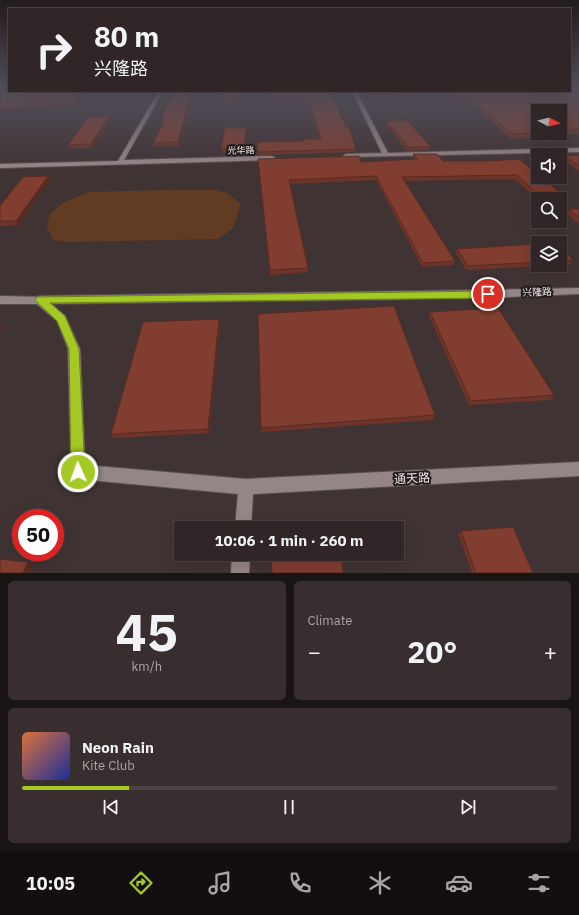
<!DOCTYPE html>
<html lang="en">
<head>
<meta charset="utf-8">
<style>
  body { margin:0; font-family:"IBM Plex Sans","Noto Sans SC",sans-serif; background:#382e2f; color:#f1f3f6; height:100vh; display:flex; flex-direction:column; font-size:15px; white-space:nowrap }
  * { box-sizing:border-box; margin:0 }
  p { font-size:13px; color:#a8a5a7 }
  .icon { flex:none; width:22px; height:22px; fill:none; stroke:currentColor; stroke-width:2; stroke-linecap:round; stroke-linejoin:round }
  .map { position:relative; height:573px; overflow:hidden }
  .panel { display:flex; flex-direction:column; gap:8px; padding:8px; background:#1a1515; flex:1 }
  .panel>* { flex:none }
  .hud { position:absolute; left:8px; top:8px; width:563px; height:84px; border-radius:0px; box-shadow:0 4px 16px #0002,0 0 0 1px #4b4344; background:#302627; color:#f1f3f6; overflow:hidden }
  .needle { width:26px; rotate:97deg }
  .buttons { position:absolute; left:531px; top:104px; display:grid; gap:8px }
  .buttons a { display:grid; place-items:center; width:36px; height:36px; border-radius:0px; background:#302627; box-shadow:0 4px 16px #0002,0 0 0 1px #4b4344; font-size:20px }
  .speed { position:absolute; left:12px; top:509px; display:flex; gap:8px; font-size:20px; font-weight:700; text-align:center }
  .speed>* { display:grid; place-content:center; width:52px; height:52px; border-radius:50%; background:#302627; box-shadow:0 4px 16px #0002,0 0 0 1px #4b4344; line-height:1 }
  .speed .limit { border:6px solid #d22; background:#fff; color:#111 }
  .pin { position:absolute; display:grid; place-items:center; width:34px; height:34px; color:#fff; margin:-17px; border:2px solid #fff; border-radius:50%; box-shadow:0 1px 4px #0007 }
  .me { position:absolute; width:44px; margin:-22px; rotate:358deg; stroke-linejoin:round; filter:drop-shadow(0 0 3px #0008) }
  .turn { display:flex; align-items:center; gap:14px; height:84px; padding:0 20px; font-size:18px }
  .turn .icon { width:52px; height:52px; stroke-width:2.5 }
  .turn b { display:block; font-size:28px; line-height:34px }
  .big { font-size:30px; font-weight:700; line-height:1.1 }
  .panel .widget { flex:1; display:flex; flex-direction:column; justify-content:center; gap:6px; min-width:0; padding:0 14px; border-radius:6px; background:#382e2f }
  .panel .dial { align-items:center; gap:0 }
  .dial b { font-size:52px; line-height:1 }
  .song { display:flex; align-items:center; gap:12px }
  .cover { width:48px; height:48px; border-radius:6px; background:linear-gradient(135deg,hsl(20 70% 55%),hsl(230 70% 35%)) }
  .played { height:4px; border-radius:2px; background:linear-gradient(90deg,#a4c824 20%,#4b4344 20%) }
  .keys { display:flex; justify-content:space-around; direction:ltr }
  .heat { display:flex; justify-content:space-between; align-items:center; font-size:22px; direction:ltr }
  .panel .tiles { flex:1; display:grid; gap:8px; grid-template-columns:1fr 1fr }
  .widget:last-child { grid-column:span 2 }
  .trip { position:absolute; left:174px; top:521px; width:230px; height:40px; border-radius:0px; background:#302627; box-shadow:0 4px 16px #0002,0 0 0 1px #4b4344; font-weight:700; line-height:40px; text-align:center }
  .dock { display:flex; height:64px; justify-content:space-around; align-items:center; background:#130f10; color:#a8a5a7 }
  .dock .icon { width:28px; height:28px }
  .dock .current { color:#a4c824 }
  .dock b { font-size:18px; color:#f1f3f6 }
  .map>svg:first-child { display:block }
</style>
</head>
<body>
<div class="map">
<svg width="579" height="573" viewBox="0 0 579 573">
  <rect width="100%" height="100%" fill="#403334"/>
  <path fill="#623c22" d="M171,190h43l13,3 14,11 -8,24 -15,11 -151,3 -14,-2 -6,-13 3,-13 13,-11 26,-11z"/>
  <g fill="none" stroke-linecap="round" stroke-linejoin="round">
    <defs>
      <path id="tertiary" d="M159,91h4l-39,69 148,-4 3,2 -3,2 -272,8v-4l118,-3z
        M352,91h4l32,62 191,-5v4l-235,5 -1,-1 3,-2 36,-1z
        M579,288v6l-91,4 -448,6 -4,-1 -1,-3 1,-3 4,-1 448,-6z"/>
      <path id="secondary" d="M0,296l44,1 21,19 15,33 5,116 161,14 333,-17v14l-326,18 -2,34h-16l3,-34 -160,-15 -5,-2 -2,-5 -3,-123 -11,-28 -20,-17h-37z
        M232,554h18l-1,19h-18z"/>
    </defs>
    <use href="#tertiary" stroke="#5b5052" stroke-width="2"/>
    <use href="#secondary" stroke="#5b5052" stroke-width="2"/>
    <use href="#tertiary" fill="#948587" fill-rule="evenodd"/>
    <use href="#secondary" fill="#948587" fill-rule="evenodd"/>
  </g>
  <path fill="#6e3429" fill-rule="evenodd" d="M0,88h9v2h-8z
    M570,88h9v5l-9,-3z
    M174,91h19l-14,55h-25l-1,-3 10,-19h-1l-1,-3z
    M224,91h16l-1,11 -17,1v-3z
    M271,91h59l16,36 10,22v3l-98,3 -1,-13 46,-1v-2h17l-11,-38 -37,1z
    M366,91h49l1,1 -1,3 -46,2z
    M445,91h125l9,3v40l-42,1 -1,3h-26l-40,-37h-15zM538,111h22v22h-22z
    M110,120l-18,28h-22l-2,-3z
    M387,121l44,26 -1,3 -23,1 -20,-26z
    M246,128v3l-2,21 -22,1 -1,-4z
    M413,154l30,7h46l74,34 -2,4h-23v1l-23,-21 -111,2 51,80 -2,4 -31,2 -46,-87 -86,4 18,84v4l-38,3 -12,-116 103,3 53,-2 -1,-2z
    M579,155v16l-16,-11 2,-4z
    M48,176l2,4 -32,45 -18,1v-20z
    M570,209h9v15l-12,-10z
    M538,244v21h22l-94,5 -10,-17 1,-4z
    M560,246l13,14 -3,4 -10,1z
    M430,312l124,83 -4,5 -81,5 -40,-89z
    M220,324l-11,109 -95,5 -3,-4z
    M435,415l-2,5 -172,12v-4z
    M461,531l72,42h-61l-14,-39z"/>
  <path fill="#5a2b22" d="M80,91h3l-9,15 -74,5v-3z
    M191,91h2l-14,55 -1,-4z
    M109,117l1,3 -18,28 -1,-4z
    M48,176l2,4 -32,45 -2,-4z
    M219,319l1,5 -11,109 -1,-4z
    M0,324l3,4 -3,3z
    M28,562l5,3 -4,8h-6z"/>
  <path fill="#803d30" stroke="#5a2b22" d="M570,90l9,4v35l-19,1v-19h-22v19l-4,1 4,2 -26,1 -41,-37h-15l-6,-6h120z
    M0,91h80l-7,12 -73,5z
    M174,91h17l-13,51 -25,1 11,-22h-3l5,-14z
    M224,91h16l-1,8 -17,1z
    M271,91h59l16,36h3l7,22 -98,3 -1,-10 46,-1v-2h18l-12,-41 -37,1z
    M368,91h47l1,1 -46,2z
    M88,117h21l-18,27 -23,1z
    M407,120l24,27h-23l-21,-26z
    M225,128h21l-2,21h-23z
    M413,154h24l6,7h46l30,-2 19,15v3h3l22,18 -22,2 -24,-22 -115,2 53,84 -32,2 -47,-87 -87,4 19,88 -38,2 -12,-111 101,-3 2,6 57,-3z
    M579,155v11l-14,-10z
    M48,176l-32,45h-16v-15l23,-29z
    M570,209h9v9z
    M538,244v18l-70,4 -11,-17z
    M560,246l13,14 -13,1z
    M394,306l41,109 -174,13 -3,-114z
    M498,308l56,87 -83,6 -41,-89z
    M219,319l-11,110 -97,5 32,-112z
    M513,527l20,46h-57l-15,-42z
    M271,554h70l2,19h-71z
    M0,559l28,3 -5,11h-23z"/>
  <linearGradient id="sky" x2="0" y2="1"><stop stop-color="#231c1d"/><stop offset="0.52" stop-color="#53505c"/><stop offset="1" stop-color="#53505c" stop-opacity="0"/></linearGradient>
  <rect width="579" height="168" fill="url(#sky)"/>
  <path fill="#a4c824" stroke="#6b8217" d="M488,291l5,3 -5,4 -438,5 15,13 14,33 6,123 -2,4 -5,2 -5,-2 -2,-4 -2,-123 -12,-28 -20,-19 -2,-2 2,-3z"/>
  <g text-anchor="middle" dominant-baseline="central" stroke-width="4" stroke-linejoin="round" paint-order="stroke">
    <g font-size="9" fill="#f1e9ea" stroke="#221c1d">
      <text transform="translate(241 150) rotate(-1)">光华路</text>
    </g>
    <g font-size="10" fill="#f1e9ea" stroke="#221c1d">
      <text transform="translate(537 292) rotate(-2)">兴隆路</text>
    </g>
    <g font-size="12" fill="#f1e9ea" stroke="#221c1d">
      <text transform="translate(412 478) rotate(-3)">通天路</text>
    </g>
  </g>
</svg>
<div class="buttons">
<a><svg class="needle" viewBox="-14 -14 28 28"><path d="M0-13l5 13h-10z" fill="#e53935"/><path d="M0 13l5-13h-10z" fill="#a8a5a7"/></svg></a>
<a><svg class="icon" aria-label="sound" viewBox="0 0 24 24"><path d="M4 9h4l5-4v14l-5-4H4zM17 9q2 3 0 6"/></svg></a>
<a><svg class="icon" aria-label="search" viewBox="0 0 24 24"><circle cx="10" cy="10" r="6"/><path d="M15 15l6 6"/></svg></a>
<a><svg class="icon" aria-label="layers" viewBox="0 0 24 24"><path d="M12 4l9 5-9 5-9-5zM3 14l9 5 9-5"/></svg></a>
</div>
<div class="speed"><div class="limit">50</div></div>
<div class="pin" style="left:488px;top:294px;background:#d93025"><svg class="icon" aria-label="arrive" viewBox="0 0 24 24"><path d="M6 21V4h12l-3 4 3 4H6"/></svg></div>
<svg class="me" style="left:78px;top:472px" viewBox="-20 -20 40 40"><circle r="17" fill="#a4c824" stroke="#fff" stroke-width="3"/><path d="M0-11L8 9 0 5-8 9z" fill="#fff"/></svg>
<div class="trip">10:06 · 1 min · 260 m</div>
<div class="hud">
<div class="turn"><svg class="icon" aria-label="right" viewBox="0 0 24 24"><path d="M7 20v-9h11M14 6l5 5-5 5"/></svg><div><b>80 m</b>兴隆路</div></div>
</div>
</div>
<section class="panel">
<div class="tiles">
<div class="widget dial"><b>45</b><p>km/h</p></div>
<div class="widget"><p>Climate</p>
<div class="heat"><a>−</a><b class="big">20°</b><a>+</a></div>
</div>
<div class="widget">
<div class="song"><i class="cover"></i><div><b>Neon Rain</b><p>Kite Club</p></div></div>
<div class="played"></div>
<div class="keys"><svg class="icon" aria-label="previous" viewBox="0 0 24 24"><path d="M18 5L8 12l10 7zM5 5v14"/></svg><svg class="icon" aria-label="pause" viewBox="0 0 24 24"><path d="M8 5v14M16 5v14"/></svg><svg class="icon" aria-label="next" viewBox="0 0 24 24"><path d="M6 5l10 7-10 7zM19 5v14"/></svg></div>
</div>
</div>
</section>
<nav class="dock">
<b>10:05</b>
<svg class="icon current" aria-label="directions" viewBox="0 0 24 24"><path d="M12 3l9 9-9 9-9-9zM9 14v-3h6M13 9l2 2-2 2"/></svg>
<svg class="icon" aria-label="music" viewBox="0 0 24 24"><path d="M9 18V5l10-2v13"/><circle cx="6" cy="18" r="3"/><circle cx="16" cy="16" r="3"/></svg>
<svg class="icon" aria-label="phone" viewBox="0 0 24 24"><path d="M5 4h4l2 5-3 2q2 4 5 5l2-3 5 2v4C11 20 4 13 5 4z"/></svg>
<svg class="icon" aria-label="climate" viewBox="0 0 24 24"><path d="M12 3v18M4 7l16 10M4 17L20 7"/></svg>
<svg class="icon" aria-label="car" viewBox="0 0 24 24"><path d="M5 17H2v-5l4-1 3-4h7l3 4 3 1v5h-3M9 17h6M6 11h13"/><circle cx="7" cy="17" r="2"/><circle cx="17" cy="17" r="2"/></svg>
<svg class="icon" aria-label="filters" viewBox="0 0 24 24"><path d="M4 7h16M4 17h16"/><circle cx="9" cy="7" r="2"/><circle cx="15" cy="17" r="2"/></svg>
</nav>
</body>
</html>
